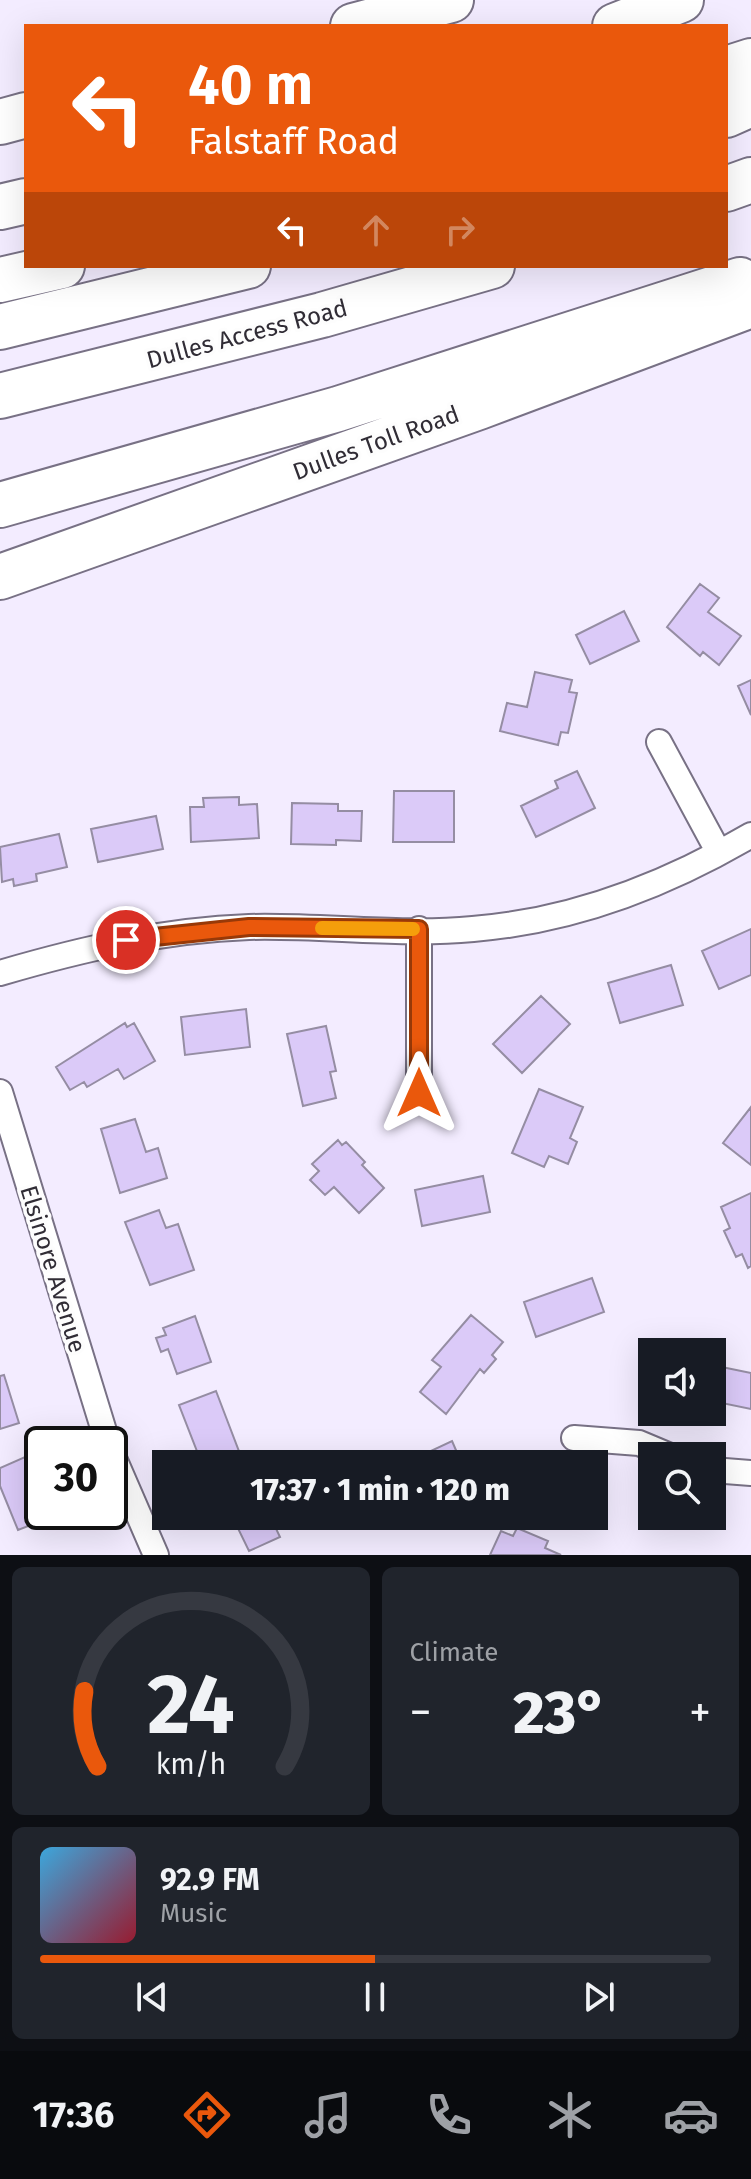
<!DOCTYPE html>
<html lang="en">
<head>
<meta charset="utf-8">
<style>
  body { margin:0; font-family:"Fira Sans",sans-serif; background:#20242c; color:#f1f3f6; height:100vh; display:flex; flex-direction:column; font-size:30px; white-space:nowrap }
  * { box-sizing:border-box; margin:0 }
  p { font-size:26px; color:#9ea1a6 }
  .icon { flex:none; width:44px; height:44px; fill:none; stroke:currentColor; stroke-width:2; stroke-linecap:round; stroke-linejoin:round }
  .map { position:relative; height:1555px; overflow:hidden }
  .panel { display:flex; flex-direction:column; gap:12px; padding:12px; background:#0d0f14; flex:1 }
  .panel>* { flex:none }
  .banner { position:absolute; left:24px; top:24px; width:704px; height:244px; border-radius:0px; box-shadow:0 8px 32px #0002; background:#ea580c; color:#fff; overflow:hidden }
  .fabs { position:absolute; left:638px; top:1338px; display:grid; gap:16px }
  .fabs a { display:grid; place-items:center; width:88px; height:88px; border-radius:0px; background:#171b24; box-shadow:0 8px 32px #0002; font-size:40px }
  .speed { position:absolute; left:24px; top:1426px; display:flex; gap:16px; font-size:40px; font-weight:700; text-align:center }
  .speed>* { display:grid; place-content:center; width:104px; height:104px; border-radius:50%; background:#171b24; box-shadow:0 8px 32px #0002; line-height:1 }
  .speed .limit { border:4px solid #111; border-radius:12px; background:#fff; color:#111 }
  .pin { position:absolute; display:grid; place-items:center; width:68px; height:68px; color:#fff; margin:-34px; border:4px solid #fff; border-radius:50%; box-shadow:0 2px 8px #0007 }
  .me { position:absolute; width:88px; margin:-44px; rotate:0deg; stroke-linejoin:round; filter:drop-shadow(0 0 6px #0008) }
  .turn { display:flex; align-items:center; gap:28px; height:168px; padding:0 32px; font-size:36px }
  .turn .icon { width:104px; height:104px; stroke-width:2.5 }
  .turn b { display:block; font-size:56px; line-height:68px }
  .lanes { display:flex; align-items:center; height:76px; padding:0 32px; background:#0003; justify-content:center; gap:40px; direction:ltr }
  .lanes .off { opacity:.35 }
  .big { font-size:60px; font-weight:800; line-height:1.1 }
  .panel .card { flex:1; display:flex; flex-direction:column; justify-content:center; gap:12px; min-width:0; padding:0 28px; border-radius:12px; background:#20242c }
  .panel .dial { align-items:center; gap:0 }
  .dial svg { height:208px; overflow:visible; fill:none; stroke:#363941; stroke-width:7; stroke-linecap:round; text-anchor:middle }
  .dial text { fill:#f1f3f6; stroke:none }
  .song { display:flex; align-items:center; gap:24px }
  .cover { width:96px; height:96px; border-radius:12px; background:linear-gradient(135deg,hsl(200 70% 55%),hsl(350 70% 35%)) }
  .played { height:8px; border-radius:4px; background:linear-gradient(90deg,#ea580c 50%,#363941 50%) }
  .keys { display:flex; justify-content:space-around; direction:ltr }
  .heat { display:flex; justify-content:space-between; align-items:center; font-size:44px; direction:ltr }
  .panel .tiles { flex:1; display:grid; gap:12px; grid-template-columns:1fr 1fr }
  .card:last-child { grid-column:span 2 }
  .trip { position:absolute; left:152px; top:1450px; width:456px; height:80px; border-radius:0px; background:#171b24; box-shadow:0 8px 32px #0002; font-weight:800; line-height:80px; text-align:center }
  .tab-bar { display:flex; height:128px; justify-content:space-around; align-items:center; background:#090b0e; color:#9ea1a6 }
  .tab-bar .icon { width:56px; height:56px }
  .tab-bar .active { color:#ea580c }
  .tab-bar b { font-size:36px; color:#f1f3f6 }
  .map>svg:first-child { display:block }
</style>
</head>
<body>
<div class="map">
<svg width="751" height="1555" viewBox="0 0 751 1555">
  <rect width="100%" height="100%" fill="#f3ecff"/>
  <path fill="#dbcaf8" stroke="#958da3" stroke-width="2" d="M700,584l19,14 -11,14 33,24 -22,29 -16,-13 -3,4 -33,-29z
    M624,611l15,30 -49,23 -14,-29z
    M535,672l37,8 -3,12 8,1 -9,40 -7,-1 -3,13 -58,-14 7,-28 20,4z
    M751,680v35l-13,-29z
    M577,771l18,37 -59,29 -15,-31 37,-18 -3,-7z
    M394,791h60v51h-61z
    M239,797v8l18,-1 2,34 -68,4 -1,-35h14l-1,-9z
    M292,803l46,1v7h24l-1,30 -25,-1v5l-45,-1z
    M156,816l7,33 -65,13 -7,-33z
    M59,834l8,33 -31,7 1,7 -23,5 -1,-7 -11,3 -2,-35z
    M751,929v46l-32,14 -17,-38z
    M671,965l12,40 -63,18 -12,-40z
    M541,996l29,28 -48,49 -29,-29z
    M246,1009l4,38 -65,8 -4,-38z
    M125,1023l2,4 7,-4 21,38 -31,18 -6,-10 -31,18 -3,-5 -14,8 -14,-23z
    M326,1026l10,45 -6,1 6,26 -33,8 -16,-72z
    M539,1089l44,18 -13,31 7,4 -9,22 -19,-8 -5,11 -32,-14z
    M751,1107v58l-28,-22z
    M135,1119l11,33 12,-4 9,30 -47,15 -19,-64z
    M338,1140l4,5 4,-3 19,20 -3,3 22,23 -25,25 -25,-26 -9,8 -15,-15 9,-9 -7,-7z
    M483,1176l7,36 -68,14 -7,-36z
    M751,1193v73l-3,2 -6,-14 -6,3 -12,-26 6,-3 -9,-21z
    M159,1210l7,18 12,-4 16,46 -44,15 -25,-63z
    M592,1278l12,34 -68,25 -12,-35z
    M471,1315l32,27 -11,13 4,4 -12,14 -4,-4 -34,45 -26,-22 21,-25 -9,-7z
    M195,1316l16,46 -34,12 -9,-25 -7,3 -5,-14 10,-3 -3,-7z
    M712,1365l39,8v36l-39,-8z
    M4,1375l15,48 -19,6v-53z
    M216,1391l24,63 -27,10h-11l-23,-59z
    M452,1441l10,23h-41l-3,-7z
    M25,1457l17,42v13h5l2,6 -31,12 -18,-44v-18z
    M232,1516h38l10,21 -31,14z
    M517,1528l31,13 -3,7 16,7h-71l11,-24 12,5z"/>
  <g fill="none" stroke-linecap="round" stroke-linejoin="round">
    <defs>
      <path id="minor" d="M659,742l60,111
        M0,973c82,-24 164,-43 249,-46 74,-2 150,9 224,2 99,-8 193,-44 278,-94
        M0,1092l108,352
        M419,1093v-164
        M574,1438l65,5 31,13
        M110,1449l46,106
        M712,1470l39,3"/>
      <path id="motorway" d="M353,26l98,-26
        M615,26l66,-26
        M726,69l25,-8
        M726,115l25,-11
        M0,122l26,-7
        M726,189l25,-9
        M0,207l26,-6
        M0,280l62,-14
        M0,327l248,-61
        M0,396l322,-81 170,-49
        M0,505l338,-96 402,-129
        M0,577l479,-170 272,-102"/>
    </defs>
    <use href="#minor" stroke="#787185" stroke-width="28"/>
    <use href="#motorway" stroke="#787185" stroke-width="48"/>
    <use href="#minor" stroke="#fff" stroke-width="24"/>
    <use href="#motorway" stroke="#fff" stroke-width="44"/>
  </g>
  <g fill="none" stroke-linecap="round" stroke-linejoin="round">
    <defs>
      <path id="route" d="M126,940l123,-13 170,2v164"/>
    </defs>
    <use href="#route" stroke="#983908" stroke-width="20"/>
    <use href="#route" stroke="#ea580c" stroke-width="14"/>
    <path stroke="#f59e0b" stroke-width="14" d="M322,928l91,1"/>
  </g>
  <g text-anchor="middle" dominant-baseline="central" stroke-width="7" stroke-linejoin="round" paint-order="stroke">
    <g font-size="24" fill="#302c35" stroke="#fdfdfd">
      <text transform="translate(247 334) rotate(-15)">Dulles Access Road</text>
      <text transform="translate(376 443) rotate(-20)">Dulles Toll Road</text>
      <text transform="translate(53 1269) rotate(73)">Elsinore Avenue</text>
    </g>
  </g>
</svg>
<div class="fabs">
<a><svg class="icon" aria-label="sound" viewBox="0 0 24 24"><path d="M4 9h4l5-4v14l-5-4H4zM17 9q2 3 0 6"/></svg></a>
<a><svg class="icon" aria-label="search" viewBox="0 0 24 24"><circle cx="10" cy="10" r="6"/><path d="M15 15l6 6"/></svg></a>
</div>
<div class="speed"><div class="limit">30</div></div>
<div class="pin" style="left:126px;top:940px;background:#d93025"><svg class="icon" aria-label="arrive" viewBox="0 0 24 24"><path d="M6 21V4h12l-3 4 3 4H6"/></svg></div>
<svg class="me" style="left:419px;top:1093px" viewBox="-20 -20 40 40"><path d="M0-17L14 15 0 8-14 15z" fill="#ea580c" stroke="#fff" stroke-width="4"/></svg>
<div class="trip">17:37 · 1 min · 120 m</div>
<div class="banner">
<div class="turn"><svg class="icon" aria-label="left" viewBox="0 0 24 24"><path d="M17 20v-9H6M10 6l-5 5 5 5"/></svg><div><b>40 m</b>Falstaff Road</div></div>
<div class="lanes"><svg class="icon" aria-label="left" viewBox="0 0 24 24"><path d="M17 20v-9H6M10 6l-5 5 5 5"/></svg><svg class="icon off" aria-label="ahead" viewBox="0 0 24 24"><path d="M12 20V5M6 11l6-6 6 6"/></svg><svg class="icon off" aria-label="right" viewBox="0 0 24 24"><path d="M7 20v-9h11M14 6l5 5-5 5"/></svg></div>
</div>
</div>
<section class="panel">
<div class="tiles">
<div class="card dial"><svg viewBox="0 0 100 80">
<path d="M14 69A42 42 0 1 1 86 69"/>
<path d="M14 69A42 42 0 0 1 9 40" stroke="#ea580c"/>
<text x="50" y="56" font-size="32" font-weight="700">24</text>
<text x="50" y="72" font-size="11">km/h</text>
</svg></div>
<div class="card"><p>Climate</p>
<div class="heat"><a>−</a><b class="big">23°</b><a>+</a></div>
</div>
<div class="card">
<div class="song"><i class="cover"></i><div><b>92.9 FM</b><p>Music</p></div></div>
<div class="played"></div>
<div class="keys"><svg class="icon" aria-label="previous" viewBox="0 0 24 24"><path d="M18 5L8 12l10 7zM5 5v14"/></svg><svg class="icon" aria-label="pause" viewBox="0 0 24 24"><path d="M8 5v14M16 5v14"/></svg><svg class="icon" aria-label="next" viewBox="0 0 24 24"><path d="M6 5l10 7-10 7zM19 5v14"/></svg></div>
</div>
</div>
</section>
<nav class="tab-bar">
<b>17:36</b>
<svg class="icon active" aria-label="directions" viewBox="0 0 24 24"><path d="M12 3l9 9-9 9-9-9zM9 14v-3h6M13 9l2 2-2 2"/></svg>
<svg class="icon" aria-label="music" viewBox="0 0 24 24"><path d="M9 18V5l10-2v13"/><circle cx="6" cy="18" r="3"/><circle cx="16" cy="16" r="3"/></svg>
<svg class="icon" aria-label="phone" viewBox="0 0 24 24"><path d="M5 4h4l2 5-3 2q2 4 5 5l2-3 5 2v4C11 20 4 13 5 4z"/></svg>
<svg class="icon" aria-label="climate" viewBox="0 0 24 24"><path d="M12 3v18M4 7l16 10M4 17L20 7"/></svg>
<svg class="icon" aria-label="car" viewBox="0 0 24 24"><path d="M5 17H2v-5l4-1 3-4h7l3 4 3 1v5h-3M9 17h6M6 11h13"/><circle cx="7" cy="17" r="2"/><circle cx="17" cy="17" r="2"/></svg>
</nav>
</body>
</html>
